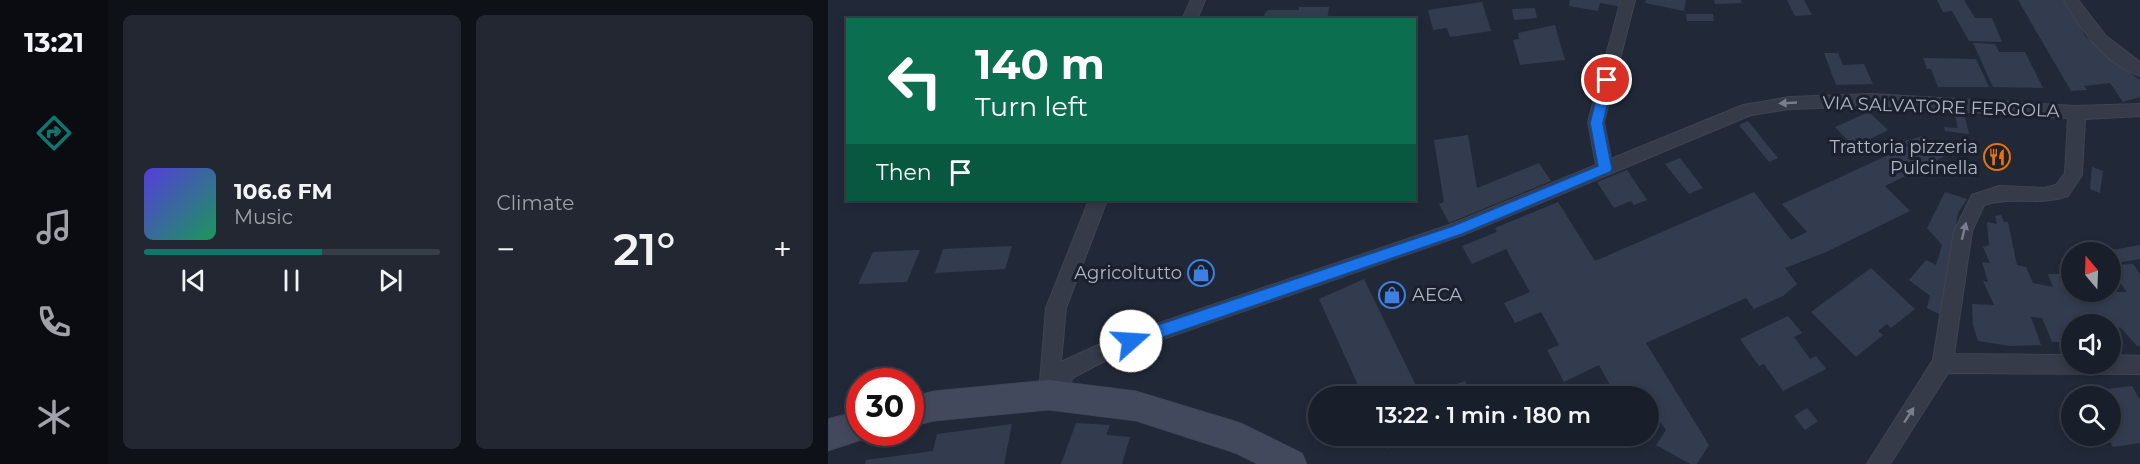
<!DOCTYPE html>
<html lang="en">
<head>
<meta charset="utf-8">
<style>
  body { margin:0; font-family:Montserrat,sans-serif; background:#222732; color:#f1f3f6; height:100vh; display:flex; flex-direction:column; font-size:22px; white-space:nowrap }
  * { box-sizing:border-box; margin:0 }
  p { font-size:20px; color:#9fa2a8 }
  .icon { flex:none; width:33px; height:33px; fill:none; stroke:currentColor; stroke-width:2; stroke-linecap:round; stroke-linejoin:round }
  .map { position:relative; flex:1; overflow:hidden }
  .side { display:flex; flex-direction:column; gap:15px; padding:15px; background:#0e1117; width:720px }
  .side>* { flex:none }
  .guide { position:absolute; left:18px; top:18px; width:570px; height:183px; border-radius:0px; box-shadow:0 3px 9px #0003,0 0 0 2px #373d47; background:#0b6e4f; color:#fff; overflow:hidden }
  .needle { width:39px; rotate:341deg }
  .tools { position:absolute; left:1233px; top:242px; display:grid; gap:12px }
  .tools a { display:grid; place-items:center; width:60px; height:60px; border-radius:50%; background:#191f2a; box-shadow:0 3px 9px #0003,0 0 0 2px #373d47; font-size:30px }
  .speed { position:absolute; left:18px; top:368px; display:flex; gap:12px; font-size:30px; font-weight:700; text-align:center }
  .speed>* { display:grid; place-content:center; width:78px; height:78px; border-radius:50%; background:#191f2a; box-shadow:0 3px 9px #0003,0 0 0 2px #373d47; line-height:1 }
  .speed .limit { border:9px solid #d22; background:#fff; color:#111 }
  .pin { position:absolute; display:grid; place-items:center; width:51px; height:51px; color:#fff; margin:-26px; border:3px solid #fff; border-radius:50%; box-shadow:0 2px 6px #0007 }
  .me { position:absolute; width:66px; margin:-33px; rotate:71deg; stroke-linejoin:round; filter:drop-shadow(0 0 4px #0008) }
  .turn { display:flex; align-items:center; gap:21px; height:126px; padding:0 30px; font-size:27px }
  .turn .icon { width:78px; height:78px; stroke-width:2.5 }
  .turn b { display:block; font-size:42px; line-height:51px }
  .then { display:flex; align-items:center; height:57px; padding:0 30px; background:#0003; gap:12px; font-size:22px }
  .big { font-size:45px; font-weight:600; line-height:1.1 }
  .side .tile { flex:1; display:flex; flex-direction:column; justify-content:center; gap:9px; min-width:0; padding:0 21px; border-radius:9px; background:#222732 }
  .song { display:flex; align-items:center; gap:18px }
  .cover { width:72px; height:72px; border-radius:9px; background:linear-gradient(135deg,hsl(250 70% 55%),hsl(150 70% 35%)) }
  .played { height:6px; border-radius:3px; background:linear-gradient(90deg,#0f766e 60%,#373d47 60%) }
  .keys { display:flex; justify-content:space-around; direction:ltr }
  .heat { display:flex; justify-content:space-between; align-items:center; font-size:33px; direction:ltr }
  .side .tiles { flex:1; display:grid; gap:15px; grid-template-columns:repeat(2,1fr) }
  .trip { position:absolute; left:480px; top:386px; width:351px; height:60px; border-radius:30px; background:#191f2a; box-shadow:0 3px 9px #0003,0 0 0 2px #373d47; font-weight:600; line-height:60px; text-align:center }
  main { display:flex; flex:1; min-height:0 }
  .dock { display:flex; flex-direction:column; width:108px; justify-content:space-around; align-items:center; background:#0a0c11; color:#9fa2a8 }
  .dock .icon { width:42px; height:42px }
  .dock .selected { color:#0f766e }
  .dock b { font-size:27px; color:#f1f3f6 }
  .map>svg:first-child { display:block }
</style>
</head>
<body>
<main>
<nav class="dock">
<b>13:21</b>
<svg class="icon selected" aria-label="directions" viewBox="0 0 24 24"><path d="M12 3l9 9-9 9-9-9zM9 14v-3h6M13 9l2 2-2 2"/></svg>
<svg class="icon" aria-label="music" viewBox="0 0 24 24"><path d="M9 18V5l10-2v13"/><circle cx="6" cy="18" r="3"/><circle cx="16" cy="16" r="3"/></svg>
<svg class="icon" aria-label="phone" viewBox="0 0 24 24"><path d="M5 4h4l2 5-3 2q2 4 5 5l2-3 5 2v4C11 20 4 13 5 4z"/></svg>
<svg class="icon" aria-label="climate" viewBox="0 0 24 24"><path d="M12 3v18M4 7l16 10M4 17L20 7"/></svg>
</nav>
<section class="side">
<div class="tiles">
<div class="tile">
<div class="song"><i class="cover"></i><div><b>106.6 FM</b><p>Music</p></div></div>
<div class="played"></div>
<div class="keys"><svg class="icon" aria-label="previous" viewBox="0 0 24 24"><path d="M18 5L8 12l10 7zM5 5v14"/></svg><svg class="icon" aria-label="pause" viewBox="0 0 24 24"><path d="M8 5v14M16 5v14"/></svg><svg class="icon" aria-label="next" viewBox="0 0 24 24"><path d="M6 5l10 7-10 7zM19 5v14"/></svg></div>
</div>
<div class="tile"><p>Climate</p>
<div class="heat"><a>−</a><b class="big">21°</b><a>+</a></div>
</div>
</div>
</section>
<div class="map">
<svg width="1312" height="464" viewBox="0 0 1312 464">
  <rect width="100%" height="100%" fill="#212938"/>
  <path fill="#333c4f" d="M742,0h54l-2,7 -22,-4 -2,8 -29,-5z
    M818,0h40l-2,11 -39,-8z
    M886,0h27l1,3 -27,1z
    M959,0h17l8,15 -17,1z
    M1109,0h27l11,18h17l10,24 -33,-1 -17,-30 -9,1z
    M1190,0h46l21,36 26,24 29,20v17l-17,5 -13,-19 -26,3 3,4 -16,1z
    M654,2l9,29 -41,6 -3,-9 -14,2 -5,-20z
    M471,7h30l-2,13h-61l-2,-6 4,-4h31z
    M707,8l2,10 -23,2 -2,-11z
    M858,14h27l1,7h-27z
    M727,25l10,35 -45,5 -7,-25 6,-1 -1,-6z
    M1145,43l22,1 4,8h26l18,36 -50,-1z
    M996,53h14l5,12 21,-1 9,20 -37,1z
    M1095,58l53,1 13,28h-51l-7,-18h-4z
    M1041,112l19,18 -34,17 -19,-20z
    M1127,116l10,1 4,17 -24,-3 -1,-4 14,1z
    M920,121l30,37 -9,4 -30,-37z
    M640,135l9,53 62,-25 12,18 -102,42 -10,-19 5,-2 -10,-62z
    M1095,136l22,20 -60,30 25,25 -86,42 -39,15 12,16 -14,12 -29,13 -8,-11 -100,45 63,102 -12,19h-7l-34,-19 10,-15 -8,-11 -10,4v-27h-32l-17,-31 -35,17 -17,-32 12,-5 -18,-33 -26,11 -11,-20 26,-11 -24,-43 -34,15 -10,-18 35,-14 -2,-4 63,-26 37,59 159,-69 37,48 16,-8 -25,-28 126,-58 -3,-5z
    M852,158l23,30 -14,6 -24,-30z
    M1264,167l11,4 -3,22 -10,-4z
    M799,170l20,30 -13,5 -3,-4 -17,7 -17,-26z
    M1117,192l22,7 -9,14 -17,102 -14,-7 3,-12 -21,-16 17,-20 10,5 6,-20 -15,-17z
    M1173,215l3,7h4l9,43 9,2 7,16 20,4 -5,-13h24v17l55,1 -17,-23v-4l23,-1 7,10v72h-3l-16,-18 -11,-1v-3l-43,1 4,17h-19l-10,-24 -11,-1 10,28 -31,1 -32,-5 -5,-16 -1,-21 22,1 -11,-24 5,1 -6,-20 8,1 -7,-16 6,-2 -2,-23 10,2 -2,-8z
    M1312,245v14l-30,5v-12h-9z
    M184,246l-7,23 -70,4 8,-24z
    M92,250l-13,32 -49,2 15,-32z
    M1043,268l44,41 -24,19 -4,-4 -9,7 5,4 -27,22 -45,-45z
    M536,279l57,117h-58l-44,-97z
    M960,316l14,17 -8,4 16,22 6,-3 10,13 -43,22 -19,-27 -5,2 -19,-27z
    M637,381l6,15h-24l-3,-7z
    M1304,386l8,14v43l-27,4 -7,-12h4v-39h-26l-3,-4z
    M979,408l11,13 -13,9 -11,-14z
    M248,423l34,2 -4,10 24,2 -8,27h-61z
    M184,424l-8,40h-139l1,-4 67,-9 4,-17z
    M553,435h34l-28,14z"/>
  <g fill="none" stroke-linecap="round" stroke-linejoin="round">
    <defs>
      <path id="minor" d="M363,0h14l-8,20h-15z
        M793,0h14l-31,122 7,37 132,-54 47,-8 81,-3 205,12 64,-2v12l-55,3 -3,56 -14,21c-28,10 -56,0 -84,9l-12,26 -18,123 118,1v8h38v-8l30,1v18l-192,-1 -58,91h-23l66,-104 21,-129 18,-36 27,-9 45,2 12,-3 9,-12 3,-55 -197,-12 -81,3 -39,6 -288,120 -349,121 -40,21 -18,25 -7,3 -7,-3 -3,-9 7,-85 43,-108h18l-41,108 -5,54 48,-22 343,-116 144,-59 -8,-43z
        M1236,0h14l28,36 34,26v14c-34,-11 -60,-47 -76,-76z"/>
      <path id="secondary" d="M221,380l87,11 105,32 61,30 5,11h-50l-22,-11 -99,-32 -87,-11 -115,11 -24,6v-30l24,-6z
        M32,411v21h13l-2,5 -43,14v-32z"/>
    </defs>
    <use href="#minor" stroke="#3e4452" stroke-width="2"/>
    <use href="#secondary" stroke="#3e4452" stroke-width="1"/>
    <use href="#minor" fill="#353b49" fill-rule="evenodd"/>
    <use href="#secondary" fill="#43495c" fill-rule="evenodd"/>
  </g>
  <defs><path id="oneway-solid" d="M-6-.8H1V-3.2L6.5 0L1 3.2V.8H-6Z" transform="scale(1.5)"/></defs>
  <g fill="#787e8d">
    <use href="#oneway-solid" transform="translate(960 103) rotate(177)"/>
    <use href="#oneway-solid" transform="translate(1136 231) rotate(-76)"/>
    <use href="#oneway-solid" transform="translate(1081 415) rotate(-57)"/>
  </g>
  <path fill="#1a73e8" stroke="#114b97" stroke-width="1.5" d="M779,76l6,4 -10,43 9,46 -2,3 -148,62 -331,114 -5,-2 -2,-5 2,-5 5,-2 322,-108 145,-60 -8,-43 11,-43z"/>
  <defs>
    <symbol id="restaurant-ring" viewBox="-11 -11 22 22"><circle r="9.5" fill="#1a202d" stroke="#e8710a" stroke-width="1.5"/><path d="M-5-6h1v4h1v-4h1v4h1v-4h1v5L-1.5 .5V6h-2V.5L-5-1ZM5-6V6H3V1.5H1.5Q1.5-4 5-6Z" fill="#e8710a"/></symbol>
    <symbol id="shop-ring" viewBox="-11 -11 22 22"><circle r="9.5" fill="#1a202d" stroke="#3f7fe0" stroke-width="1.5"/><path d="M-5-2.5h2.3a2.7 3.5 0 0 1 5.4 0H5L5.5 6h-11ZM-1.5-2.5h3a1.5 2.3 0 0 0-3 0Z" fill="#3f7fe0"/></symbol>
  </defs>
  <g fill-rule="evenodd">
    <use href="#restaurant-ring" x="1154" y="142" width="30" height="30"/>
    <use href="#shop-ring" x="358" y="258" width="30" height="30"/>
    <use href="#shop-ring" x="549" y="280" width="30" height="30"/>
  </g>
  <g text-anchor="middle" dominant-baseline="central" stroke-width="6" stroke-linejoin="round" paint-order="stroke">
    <g font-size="18" fill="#afb5c5" stroke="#1a202d">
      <text transform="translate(1113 107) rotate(2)">VIA SALVATORE FERGOLA</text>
    </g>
    <g font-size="18" fill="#afb5c5" stroke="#1a202d" text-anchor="end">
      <text x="1150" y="147">Trattoria pizzeria<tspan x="1150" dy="21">Pulcinella</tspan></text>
      <text x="354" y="273">Agricoltutto</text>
      <text x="584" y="295" text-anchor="start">AECA</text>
    </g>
  </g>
</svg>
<div class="tools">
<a><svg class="needle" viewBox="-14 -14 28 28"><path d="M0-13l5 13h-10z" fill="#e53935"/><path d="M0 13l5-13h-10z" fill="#9fa2a8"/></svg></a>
<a><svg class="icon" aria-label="sound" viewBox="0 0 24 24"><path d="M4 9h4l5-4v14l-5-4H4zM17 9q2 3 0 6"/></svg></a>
<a><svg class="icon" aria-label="search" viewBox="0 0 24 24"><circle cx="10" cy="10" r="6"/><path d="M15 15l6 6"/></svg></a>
</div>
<div class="speed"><div class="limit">30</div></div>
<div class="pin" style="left:779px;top:80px;background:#d93025"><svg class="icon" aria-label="arrive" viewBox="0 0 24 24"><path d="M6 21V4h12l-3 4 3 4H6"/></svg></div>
<svg class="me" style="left:303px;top:341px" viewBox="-20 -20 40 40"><circle r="19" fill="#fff"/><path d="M0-13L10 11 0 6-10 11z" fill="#1a73e8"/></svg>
<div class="trip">13:22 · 1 min · 180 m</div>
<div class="guide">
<div class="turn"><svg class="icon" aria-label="left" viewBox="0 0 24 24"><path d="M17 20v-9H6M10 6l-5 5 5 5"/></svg><div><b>140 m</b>Turn left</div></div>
<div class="then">Then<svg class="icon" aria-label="arrive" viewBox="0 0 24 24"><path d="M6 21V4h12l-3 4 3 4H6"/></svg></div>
</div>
</div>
</main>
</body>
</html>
